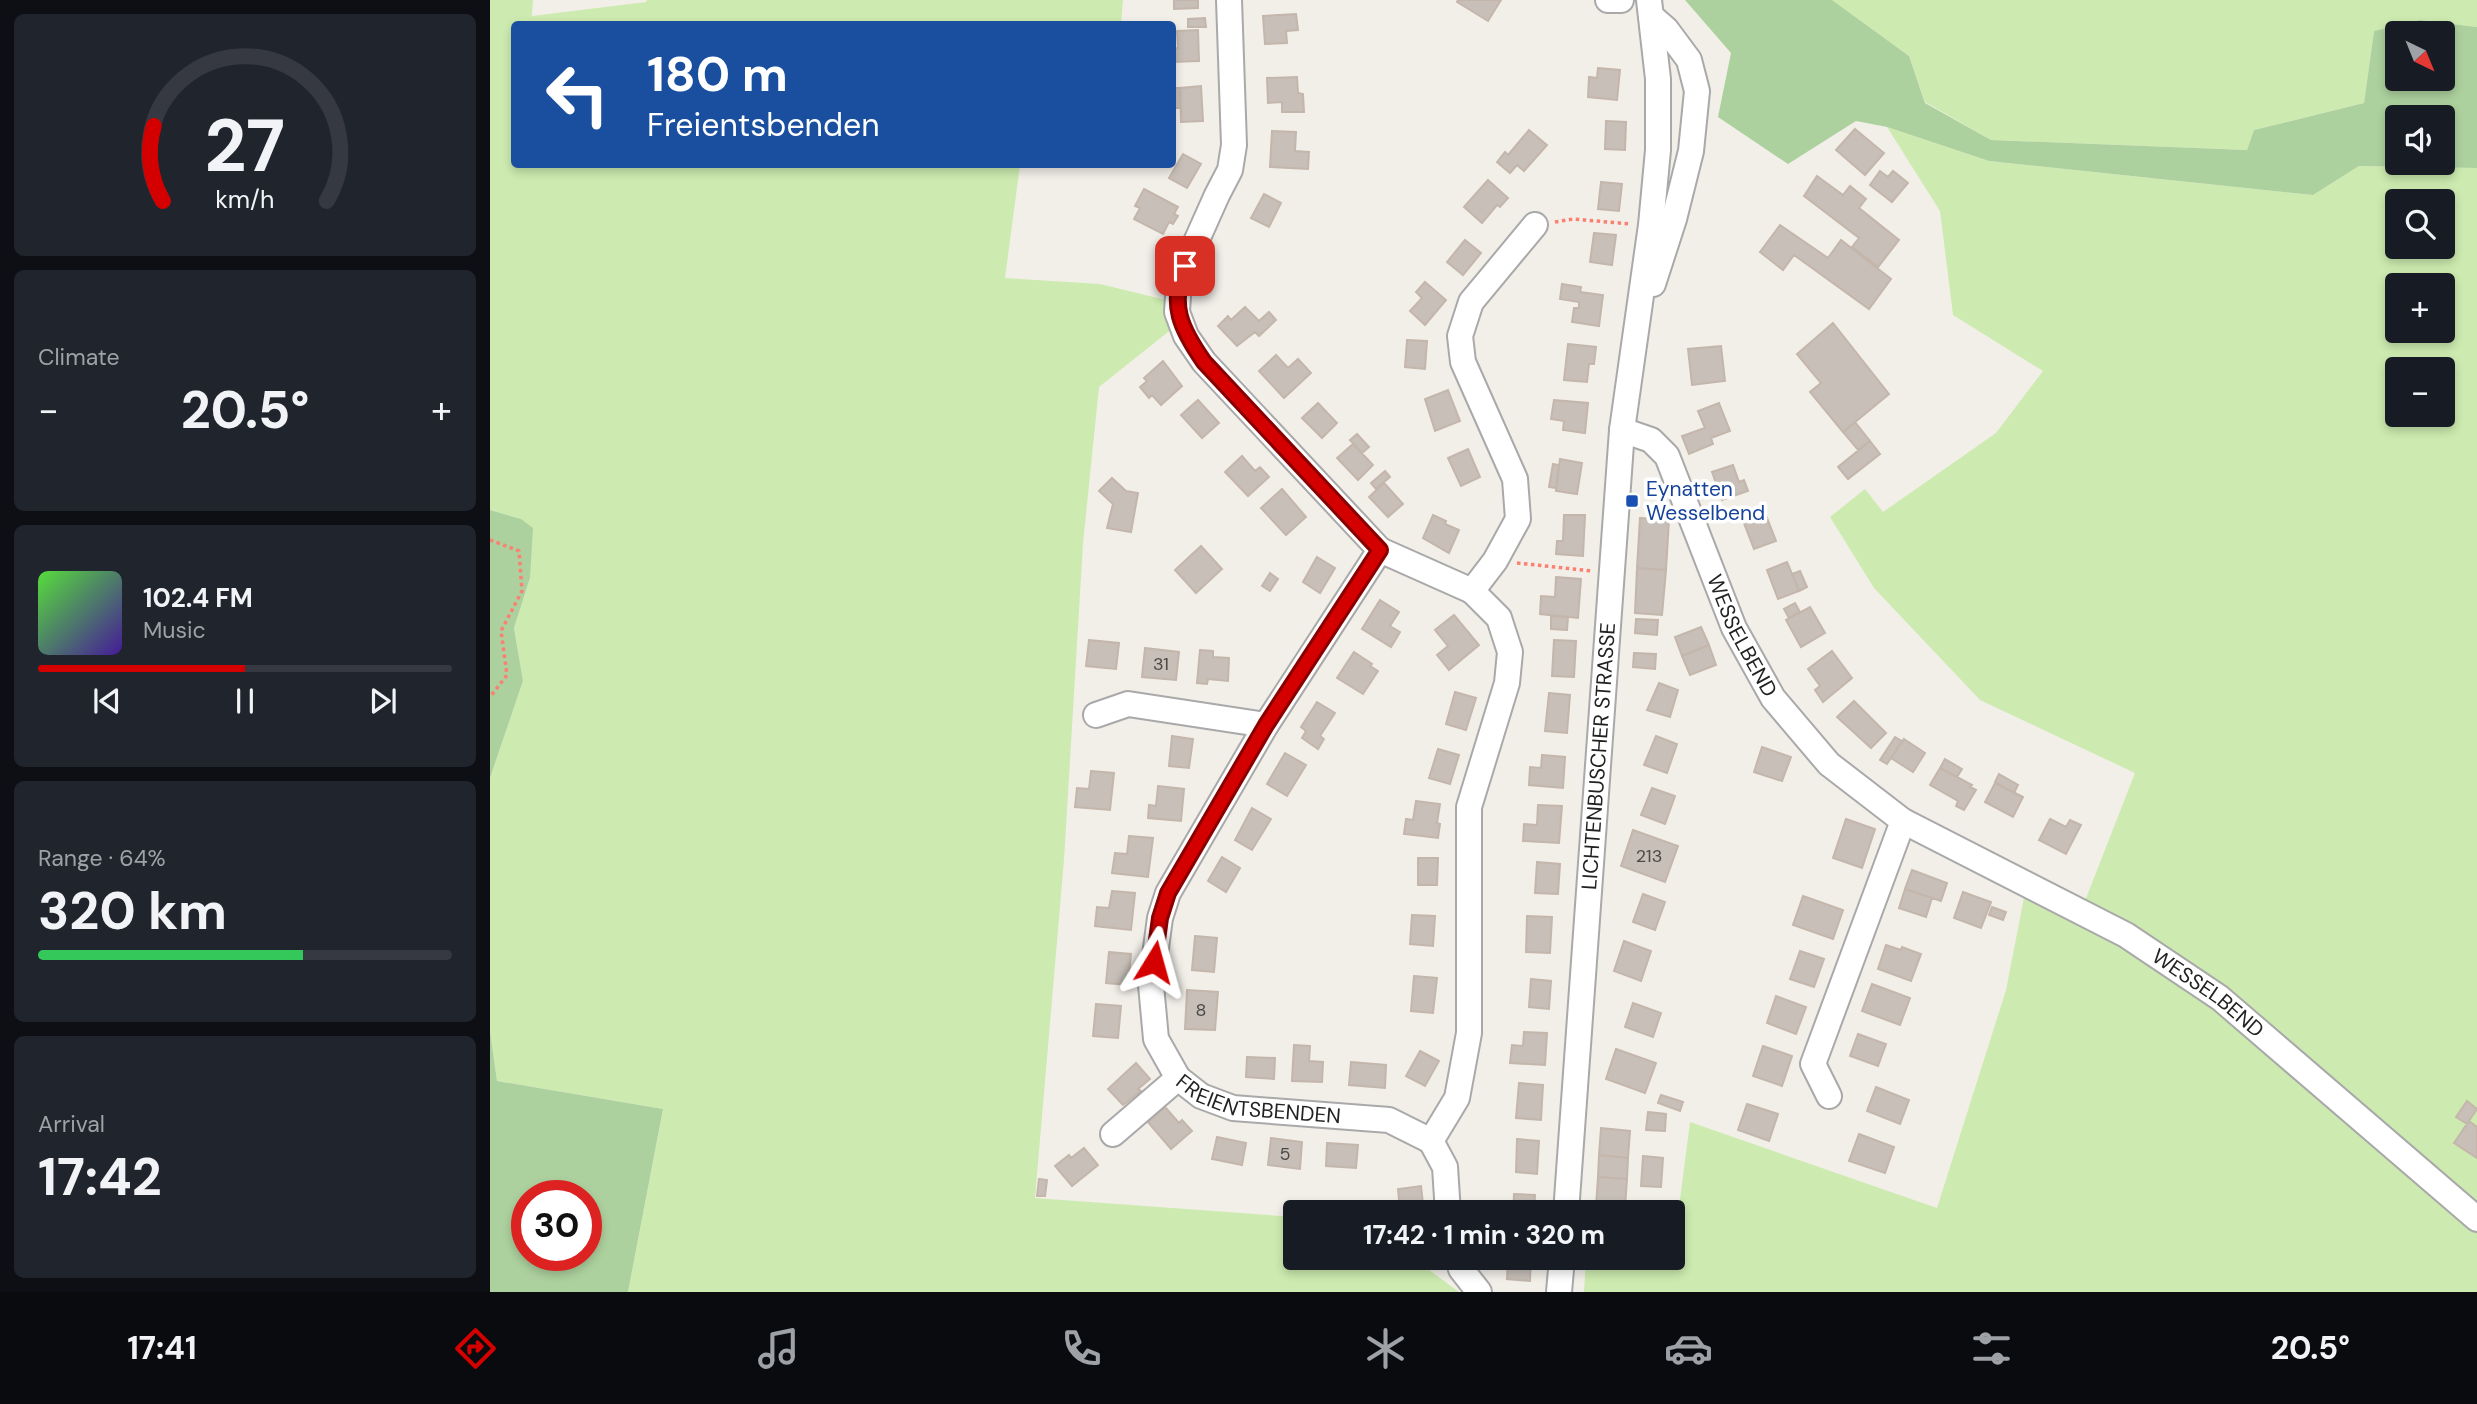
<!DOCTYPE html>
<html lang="en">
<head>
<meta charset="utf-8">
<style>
  body { margin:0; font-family:"DM Sans",sans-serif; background:#20242c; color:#f1f3f6; height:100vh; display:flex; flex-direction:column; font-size:26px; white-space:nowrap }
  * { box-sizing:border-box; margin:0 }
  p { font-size:23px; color:#9ea1a6 }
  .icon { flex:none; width:38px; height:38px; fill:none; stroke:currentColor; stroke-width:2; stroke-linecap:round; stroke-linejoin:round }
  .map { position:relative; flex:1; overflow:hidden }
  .details { display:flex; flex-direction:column; gap:14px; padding:14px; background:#0d0f14; width:490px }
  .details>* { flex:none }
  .banner { position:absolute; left:21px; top:21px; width:665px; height:147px; border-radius:7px; box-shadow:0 4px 10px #0003; background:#1a4fa0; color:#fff; overflow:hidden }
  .needle { width:46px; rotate:137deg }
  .buttons { position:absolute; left:1895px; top:21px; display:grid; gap:14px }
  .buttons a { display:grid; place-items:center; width:70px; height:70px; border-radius:7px; background:#171b24; box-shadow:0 4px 10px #0003; font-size:35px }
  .speed { position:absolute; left:21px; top:1180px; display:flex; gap:14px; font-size:35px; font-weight:700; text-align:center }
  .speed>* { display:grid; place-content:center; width:91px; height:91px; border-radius:50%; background:#171b24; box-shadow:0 4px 10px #0003; line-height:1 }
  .speed .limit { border:10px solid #d22; background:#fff; color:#111 }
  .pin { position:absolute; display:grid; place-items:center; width:60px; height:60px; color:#fff; margin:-30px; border-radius:14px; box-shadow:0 4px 10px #0006 }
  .me { position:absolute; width:77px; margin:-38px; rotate:8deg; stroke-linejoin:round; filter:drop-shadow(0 0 5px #0008) }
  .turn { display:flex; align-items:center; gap:24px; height:147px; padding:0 21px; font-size:32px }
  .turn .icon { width:91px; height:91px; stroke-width:2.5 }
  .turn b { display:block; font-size:49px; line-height:60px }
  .big { font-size:52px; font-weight:700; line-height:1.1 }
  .details .widget { flex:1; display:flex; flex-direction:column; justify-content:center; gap:10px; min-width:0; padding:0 24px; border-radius:10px; background:#20242c }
  .details .dial { align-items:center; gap:0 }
  .dial svg { height:182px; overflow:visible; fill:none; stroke:#363941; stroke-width:7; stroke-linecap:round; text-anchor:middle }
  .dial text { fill:#f1f3f6; stroke:none }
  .song { display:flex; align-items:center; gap:21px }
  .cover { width:84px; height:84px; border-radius:10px; background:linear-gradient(135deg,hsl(110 70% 55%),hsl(260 70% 35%)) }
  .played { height:7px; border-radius:4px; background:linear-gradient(90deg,#d40000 50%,#363941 50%) }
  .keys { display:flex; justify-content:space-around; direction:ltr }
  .heat { display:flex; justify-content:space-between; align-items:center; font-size:38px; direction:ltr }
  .charge { height:10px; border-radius:5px; background:linear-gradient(90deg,#34c759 64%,#363941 0) }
  .trip { position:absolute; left:793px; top:1200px; width:402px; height:70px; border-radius:7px; background:#171b24; box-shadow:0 4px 10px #0003; font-weight:700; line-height:70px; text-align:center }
  .tab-bar { display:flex; height:112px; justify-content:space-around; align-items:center; background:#090b0e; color:#9ea1a6 }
  .tab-bar .icon { width:49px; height:49px }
  .tab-bar .selected { color:#d40000 }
  .tab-bar b { font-size:32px; color:#f1f3f6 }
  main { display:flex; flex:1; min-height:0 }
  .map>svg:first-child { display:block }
</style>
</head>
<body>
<main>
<section class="details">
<div class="widget dial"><svg viewBox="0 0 100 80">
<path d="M14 69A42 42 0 1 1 86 69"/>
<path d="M14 69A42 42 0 0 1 10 36" stroke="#d40000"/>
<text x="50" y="56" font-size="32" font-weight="700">27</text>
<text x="50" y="72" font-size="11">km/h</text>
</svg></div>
<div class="widget"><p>Climate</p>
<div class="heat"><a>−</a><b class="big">20.5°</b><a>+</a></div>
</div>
<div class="widget">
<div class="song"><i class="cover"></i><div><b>102.4 FM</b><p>Music</p></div></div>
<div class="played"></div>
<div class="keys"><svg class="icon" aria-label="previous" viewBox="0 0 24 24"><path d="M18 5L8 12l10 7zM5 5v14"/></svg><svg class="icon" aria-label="pause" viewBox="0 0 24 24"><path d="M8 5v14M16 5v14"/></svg><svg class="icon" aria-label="next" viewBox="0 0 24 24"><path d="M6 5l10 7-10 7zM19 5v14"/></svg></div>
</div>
<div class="widget"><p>Range · 64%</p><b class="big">320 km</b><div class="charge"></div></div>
<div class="widget"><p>Arrival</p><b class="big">17:42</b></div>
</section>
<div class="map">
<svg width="1987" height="1292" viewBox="0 0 1987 1292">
  <rect width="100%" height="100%" fill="#f2efe9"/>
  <path fill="#cdebb0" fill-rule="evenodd" d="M0,0h43l-1,16 114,-14 1,-2h476l-2,24h-607v140l506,1 -15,113 95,6 70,17 3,27 -74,59 -16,157 -19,316 -29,338 260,19v41h118l46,34h-831l35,-183 -166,-28 -7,-50v-253l33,-97 -9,-53 16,-50 -9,-59 -31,-9z
    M1342,0h645v27l-57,-7 -46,11 -10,72 -110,27 -7,20 -256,-10 -66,-38 -16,-46z
    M1397,127l102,34 324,34 46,-29 118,2v1124h-893l2,-34h87v-45h-84v-6l41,5 49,-5 11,-85 247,86 69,-218 22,-113 55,29 52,-133 -155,-73 -106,-112 -44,-71 35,-28 18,23 113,-79 47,-62 -90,-56 -13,-104zM1908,201h45v46h-45zM1908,285h45v46h-45zM1908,369h45v46h-45z"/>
  <path fill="#add19e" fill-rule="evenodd" d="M1195,0h147l77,56 16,47 66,37 256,10 7,-20 110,-27 10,-72 46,-11 57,7v141l-118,-2 -46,29 -324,-34 -102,-34 -31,-6 -68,43 -70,-47 13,-64zM1908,33h45v46h-45zM1908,117h45v46h-45z
    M0,510l31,9 12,9 -3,50 -16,50 9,53 -33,97z
    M0,1031l7,50 166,28 -35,183h-138zM37,1195h59v60h-59z"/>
  <path fill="#c7bfb8" stroke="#c4b6ab" stroke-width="2" d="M684,0h24v8l-24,1z
    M968,0h43l-13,21 -31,-19z
    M806,14l2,16 -12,1 1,12 -22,1 -2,-28z
    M715,18l1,9h-18v-8z
    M708,30l1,31 -27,1v-13l6,-1 -1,-17z
    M1108,68l22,2 -3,30 -29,-3 1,-20 8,1z
    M807,77l1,16 5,1 1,18h-22v-10l-14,1 -1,-25z
    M711,86l2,35 -22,1 -1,-34z
    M682,88h8v20h-8z
    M1116,121l20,1 -1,28 -20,-1z
    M1365,129l29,24 -19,22 -29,-25z
    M1039,130l18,15 -23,26 -7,-6 -7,8 -13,-11 8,-10 3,3z
    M782,131l24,1 -1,19 14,1 -1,17 -38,-2z
    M693,154l18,10 -14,24 -18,-10z
    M1390,171l8,6 5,-6 15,12 -16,19 -22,-17z
    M1327,176l26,19 7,-9 16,13 -7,9 40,32 -21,27 -26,-20 7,-9 -55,-42z
    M998,180l20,18 -8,9 -3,-2 -15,18 -18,-16z
    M1111,182l21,2 -3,27 -21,-2z
    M654,189l34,18 -4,7 4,2 -5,8 -4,-2 -6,12 -29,-15 6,-11 -5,-2z
    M774,194l17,9 -12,24 -18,-9z
    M1290,225l48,33 13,-18 50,39 -22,30 -75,-54 -11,15 -23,-18z
    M1104,233l22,2 -4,30 -22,-3z
    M975,240l16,13 -18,22 -16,-13z
    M935,282l21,18 -21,25 -15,-14 12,-13 -6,-6z
    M1072,284l19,3 -1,5 23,3 -4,31 -27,-4 2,-14h5v-6l-19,-3z
    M755,307l14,14 10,-9 7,8 -17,16 -4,-4 -18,14 -19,-20 10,-10 3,4z
    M1343,323l56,71 -46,38 -33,-40 11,-9 -24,-29z
    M917,340l20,1 -2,28 -20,-2z
    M1078,344l28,3 -2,17h-5l-2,18 -23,-2z
    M1231,346l4,35 -33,4 -4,-36z
    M786,355l12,13 10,-9 13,14 -27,25 -25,-27z
    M673,361l19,25 -21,19 -9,-10 -3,3 -9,-11 7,-6 -3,-3z
    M958,390l12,31 -25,10 -10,-32z
    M708,400l21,23 -17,15 -21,-23z
    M1064,400l34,3 -3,30 -22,-3 1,-9 -13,-2z
    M828,403l19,20 -15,15 -20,-20z
    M1229,403l11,28 -19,7 2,6 -24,10 -7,-18 23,-8 -7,-17z
    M1365,422l15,19 -12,9 -15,-18z
    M867,434l12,13 -7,6 -12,-13z
    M1380,441l10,13 -32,25 -10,-12z
    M863,444l20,21 -15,15 -21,-22z
    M978,449l12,28 -19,9 -13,-28z
    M752,456l13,15 5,-4 9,10 -21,19 -23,-24z
    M1070,459l22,4 -5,31 -21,-3z
    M1063,464l6,1 -3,23 -7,-1z
    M1243,465l6,17 5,-2 4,11 -26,9 -10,-28z
    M895,471l5,6 -14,12 -5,-6z
    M622,478l14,13 12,2 -7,39 -24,-4 6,-24 -14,-13z
    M894,483l19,21 -15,13 -19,-20z
    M792,489l24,28 -20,18 -25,-27z
    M1274,510l12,31 -22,8 -12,-31z
    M943,515l13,6 -1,3 14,6 -10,23 -26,-15z
    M1074,515h21l-2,41 -27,-2 1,-13h6z
    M1150,518l29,2 -3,50 -29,-2z
    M711,546l21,23 -26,24 -21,-23z
    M827,557l18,11 -15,25 -17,-11z
    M1297,562l12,29 -21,8 -11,-29z
    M1147,568l29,2 -4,45 -27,-2z
    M1310,571l7,16 -8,4 -7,-17z
    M780,573l8,6 -8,12 -8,-5z
    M1066,577l25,2 -3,39 -38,-4 1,-18 14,1z
    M890,600l19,12 -9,14 10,6 -9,15 -29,-18z
    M1305,603l5,9 -11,6 -5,-9z
    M1320,607l15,26 -24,14 -15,-27z
    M964,615l25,30 -30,25 -12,-15 11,-9 -13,-16z
    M1061,616l17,1 -1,13 -16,-1z
    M1146,619l22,1 -1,15 -22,-2z
    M1211,627l8,18 -27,11 -7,-19z
    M599,640l30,3 -3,26 -30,-3z
    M1064,640l22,1 -2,36 -22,-1z
    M1219,645l7,20 -26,10 -8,-19z
    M655,648l34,4 -3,28 -34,-3z
    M710,650l13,1v6l16,1 -1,23 -20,-2 -1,5 -10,-1z
    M1342,651l20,27 -29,24 -8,-12 5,-4 -12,-17z
    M864,652l18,12 -2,2 8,5 -15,23 -26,-16z
    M1144,653l22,1 -1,15 -22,-2z
    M1169,683l19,7 -8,27 -23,-7z
    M965,692l21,6 -10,32 -20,-6z
    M1059,693l21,2 -3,38 -22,-2z
    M1364,701l32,32 -15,15 -34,-31z
    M827,702l18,11 -15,23 4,3 -6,10 -16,-11 4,-7 -5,-4z
    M682,736l21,3 -4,29 -20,-2z
    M1166,736l21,8 -10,29 -23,-8z
    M1405,737l7,4 -15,23 -7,-4z
    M1414,739l21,14 -12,19 -22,-14z
    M1272,747l29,10 -9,24 -28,-9z
    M948,749l21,6 -9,29 -21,-6z
    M795,753l21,12 -19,31 -20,-12z
    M1052,755l23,2 -2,31 -34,-3 1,-18 11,1z
    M1455,759l17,10 -5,8 -17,-9z
    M1450,768l32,17 -2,2 6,3 -12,20 -8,-4 2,-5 -28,-16z
    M601,771l23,2 -4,37 -35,-3 2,-19 12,1z
    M1509,774l19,11 -4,8 -19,-11z
    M1505,783l28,14 -10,20 -28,-15z
    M668,786l26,3 -3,32 -33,-3 1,-13 7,1z
    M1162,788l23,8 -10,28 -24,-9z
    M926,801l24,3 -3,19 3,1 -2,14 -34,-4 2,-15 7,1z
    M1048,805l24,1 -3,37 -36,-2 1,-17 13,1z
    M762,808l19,11 -19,31 -17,-10z
    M1356,819l29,10 -13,39 -29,-10z
    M1560,819l16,8 4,-7 11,5 -15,29 -27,-14z
    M1143,830l45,16 -13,36 -44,-16z
    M639,836l24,2 -5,39 -36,-4 3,-20 12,1z
    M732,857l18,11 -14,24 -18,-11z
    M928,858h20l-1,27h-19z
    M1047,862l23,2 -2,30 -23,-1z
    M1422,870l35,13 -6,18 -36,-12z
    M1415,889l27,9 -6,19 -27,-9z
    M622,891l23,2 -4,37 -36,-4 2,-19 12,1z
    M1473,892l28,10 -10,26 -27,-10z
    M1153,894l22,8 -10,28 -22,-8z
    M1313,896l40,14 -10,29 -40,-14z
    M1502,907l14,5 -3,8 -14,-5z
    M922,915l23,1 -2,30 -23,-2z
    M1037,916l25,1 -2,36 -24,-1z
    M705,936l22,2 -3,34 -22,-2z
    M1134,941l27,10 -10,30 -27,-10z
    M1396,945l15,5 1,-3 19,7 -10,27 -33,-12z
    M1310,951l24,8 -10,28 -24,-8z
    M619,952l22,2 -3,31 -22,-2z
    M924,976l23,2 -4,35 -22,-2z
    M1041,979l20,2 -2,28 -20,-2z
    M1382,984l38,14 -10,27 -38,-14z
    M697,990l31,2 -3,38 -30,-1z
    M1286,996l30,11 -10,27 -29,-11z
    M1143,1003l28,10 -8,24 -28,-10z
    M606,1004l25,2 -3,32 -25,-2z
    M1034,1032l23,1 -2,32 -35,-2 2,-18 11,1z
    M1368,1034l28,10 -8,22 -28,-10z
    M804,1045l16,1 -1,15 14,1 -1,20 -30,-1z
    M1273,1046l29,10 -10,30 -29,-10z
    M1126,1049l40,14 -11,30 -39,-14z
    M930,1051l19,10 -14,25 -19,-10z
    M757,1057l28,1 -1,21 -28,-2z
    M861,1062l35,3 -1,23 -36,-3z
    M646,1063l14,16 -12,10 3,2 -18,14 -15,-16z
    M1029,1083l24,2 -2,35 -25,-2z
    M1386,1087l33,13 -9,24 -33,-13z
    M1171,1095l22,7 -3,9 -22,-8z
    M1977,1101l10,8 -10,15 -11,-7z
    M1257,1104l31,10 -9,27 -31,-11z
    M675,1107l14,16 3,-3 10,11 -21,18 -23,-27z
    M1158,1112l18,2 -1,17 -19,-1z
    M1979,1121l8,6v31l-23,-15z
    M1111,1128l29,3 -2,27 -29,-3z
    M1369,1134l35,13 -9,26 -36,-12z
    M727,1137l29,6 -4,22 -30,-6z
    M781,1138l31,4 -2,27 -32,-4z
    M1027,1139l22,2 -2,33 -21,-2z
    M837,1143l31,2 -2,23 -30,-2z
    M594,1148l14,17 -26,21 -17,-20 14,-11 2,3z
    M1109,1155l29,3 -1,21 -29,-2z
    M1153,1156l20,2 -2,29 -20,-1z
    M1108,1177l29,2 -2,29 -29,-2z
    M549,1179l8,1 -2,16h-8z
    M931,1186l3,27h-36l12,-3 -2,-21z
    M1024,1194l21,1 -1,18h-21z
    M1018,1258h23l-1,23 -23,-2z"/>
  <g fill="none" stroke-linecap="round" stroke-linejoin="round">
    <defs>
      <g id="minor">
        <path id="s1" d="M739,0l5,145 -4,25 -13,25 -38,85 -2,32 9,24 18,26 176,188 -114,175 -98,168 -8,25 -9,67 5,54 22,39 23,18 32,12 156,12 42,21"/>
        <path d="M1118,0h13"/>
        <path d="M1161,16l15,13 23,31 8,31 -6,60 -17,68 -21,65"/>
        <path id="s2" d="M1132,430l29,10 16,16 67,172 39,70 56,66 74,57 223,114 94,63 257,221"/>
        <path d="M890,550l92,41"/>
        <path d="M606,715l32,-11 138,21"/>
        <path d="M1339,1096l-16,-32 90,-243"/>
        <path d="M623,1134l65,-56"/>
        <path d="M958,1213l-3,-46 -14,-26 26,-43 12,-65v-226l38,-124 3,-31 -11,-34 -27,-27 23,-30 23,-42 -3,-40 -52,-117 -3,-26 11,-34 64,-77"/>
        <path id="s3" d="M1076,1213l56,-783 29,-205 7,-75v-71l-9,-79"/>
        <path d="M968,1258l3,11 18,23"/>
        <path d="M1069,1292l3,-34"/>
      </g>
    </defs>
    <use href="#minor" stroke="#a9a9a9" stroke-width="28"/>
    <path stroke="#fa8072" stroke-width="3.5" stroke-dasharray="3.5 3.5" stroke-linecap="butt" d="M1065,222l18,-3 58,5
      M0,540l29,11 3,40 -21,40 6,44 -17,22
      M1027,563l75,8"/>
    <use href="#minor" stroke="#fff" stroke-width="24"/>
  </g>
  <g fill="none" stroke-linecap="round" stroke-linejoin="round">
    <defs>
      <path id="route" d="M664,962l6,-44 8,-25 98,-168 114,-175 -176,-188c-23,-33 -35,-57 -19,-96"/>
    </defs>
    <use href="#route" stroke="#8a0000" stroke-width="18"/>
    <use href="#route" stroke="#d40000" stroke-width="12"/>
  </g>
  <rect fill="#1a4fb4" stroke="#fff" stroke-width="2.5" x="1135" y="494" width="14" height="14" rx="3.5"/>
  <g text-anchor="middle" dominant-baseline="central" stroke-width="7" stroke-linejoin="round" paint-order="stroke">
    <g font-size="18" fill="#4b4948">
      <text x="671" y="664">31</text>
      <text x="1159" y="856">213</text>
      <text x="711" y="1010">8</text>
      <text x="795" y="1154">5</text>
    </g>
    <g font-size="21" fill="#164399" stroke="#fff" text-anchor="start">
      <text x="1156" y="489">Eynatten<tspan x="1156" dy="24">Wesselbend</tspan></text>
    </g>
    <g font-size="21" fill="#222" stroke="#fff">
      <text stroke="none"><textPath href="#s2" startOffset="248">WESSELBEND</textPath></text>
      <text stroke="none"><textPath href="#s3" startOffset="458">LICHTENBUSCHER STRASSE</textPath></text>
      <text stroke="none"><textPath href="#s2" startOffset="849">WESSELBEND</textPath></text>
      <text stroke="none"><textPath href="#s1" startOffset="1321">FREIENTSBENDEN</textPath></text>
    </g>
  </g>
</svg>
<div class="buttons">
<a><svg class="needle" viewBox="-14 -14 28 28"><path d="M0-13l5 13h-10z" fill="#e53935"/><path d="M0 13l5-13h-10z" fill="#9ea1a6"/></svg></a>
<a><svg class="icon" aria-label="sound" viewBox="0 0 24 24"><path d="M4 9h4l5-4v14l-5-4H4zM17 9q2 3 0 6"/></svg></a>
<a><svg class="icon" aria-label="search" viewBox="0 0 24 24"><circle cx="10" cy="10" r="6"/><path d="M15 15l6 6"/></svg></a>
<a>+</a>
<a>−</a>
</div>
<div class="speed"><div class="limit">30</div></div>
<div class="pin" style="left:695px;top:266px;background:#d93025"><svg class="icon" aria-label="arrive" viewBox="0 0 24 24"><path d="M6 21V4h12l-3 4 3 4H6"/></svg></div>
<svg class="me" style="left:664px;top:962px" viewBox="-20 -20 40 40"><path d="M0-17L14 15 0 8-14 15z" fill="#d40000" stroke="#fff" stroke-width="4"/></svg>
<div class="trip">17:42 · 1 min · 320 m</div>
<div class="banner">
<div class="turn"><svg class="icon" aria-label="left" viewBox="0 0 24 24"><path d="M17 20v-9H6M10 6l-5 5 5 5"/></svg><div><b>180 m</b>Freientsbenden</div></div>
</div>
</div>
</main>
<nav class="tab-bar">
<b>17:41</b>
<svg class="icon selected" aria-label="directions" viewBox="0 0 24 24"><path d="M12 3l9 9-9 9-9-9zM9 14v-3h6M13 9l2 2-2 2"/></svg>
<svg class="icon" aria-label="music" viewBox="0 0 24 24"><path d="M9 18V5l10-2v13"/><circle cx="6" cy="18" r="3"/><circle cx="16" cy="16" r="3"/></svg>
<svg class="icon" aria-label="phone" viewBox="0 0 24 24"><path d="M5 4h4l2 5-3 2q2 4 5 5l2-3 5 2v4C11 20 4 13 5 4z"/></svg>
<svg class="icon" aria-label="climate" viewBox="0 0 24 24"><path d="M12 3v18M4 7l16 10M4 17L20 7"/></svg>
<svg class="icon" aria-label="car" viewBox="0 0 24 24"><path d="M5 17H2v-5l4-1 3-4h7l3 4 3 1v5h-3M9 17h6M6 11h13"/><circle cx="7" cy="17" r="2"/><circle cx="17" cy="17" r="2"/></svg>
<svg class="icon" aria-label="filters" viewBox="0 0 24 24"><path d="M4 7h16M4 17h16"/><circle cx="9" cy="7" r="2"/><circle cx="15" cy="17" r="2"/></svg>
<b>20.5°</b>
</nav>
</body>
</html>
